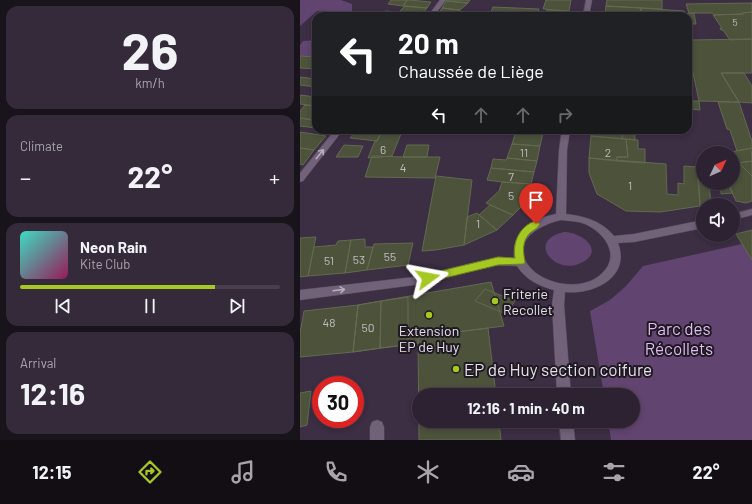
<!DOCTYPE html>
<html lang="en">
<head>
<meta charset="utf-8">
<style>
  body { margin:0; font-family:Barlow,sans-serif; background:#352a3a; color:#f1f3f6; height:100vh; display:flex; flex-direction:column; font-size:15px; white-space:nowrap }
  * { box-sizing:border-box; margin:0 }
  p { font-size:13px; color:#a7a4ac }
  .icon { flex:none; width:22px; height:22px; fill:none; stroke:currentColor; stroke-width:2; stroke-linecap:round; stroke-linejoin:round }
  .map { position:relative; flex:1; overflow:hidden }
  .side { display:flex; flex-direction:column; gap:6px; padding:6px; background:#19131c; width:300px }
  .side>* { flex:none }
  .hud { position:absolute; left:12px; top:12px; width:380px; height:122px; border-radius:12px; box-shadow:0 2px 6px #0003,0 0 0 1px #483f4d; background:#202124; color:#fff; overflow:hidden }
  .needle { width:26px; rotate:46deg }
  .fabs { position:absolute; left:396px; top:146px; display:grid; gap:8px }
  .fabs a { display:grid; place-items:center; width:44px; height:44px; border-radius:50%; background:#2d2232; box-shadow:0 2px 6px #0003,0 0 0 1px #483f4d; font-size:20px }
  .speed { position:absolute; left:12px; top:376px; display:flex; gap:8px; font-size:20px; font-weight:700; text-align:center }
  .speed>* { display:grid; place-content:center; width:52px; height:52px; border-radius:50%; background:#2d2232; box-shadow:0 2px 6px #0003,0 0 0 1px #483f4d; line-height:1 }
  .speed .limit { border:6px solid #d22; background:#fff; color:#111 }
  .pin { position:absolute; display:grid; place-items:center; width:34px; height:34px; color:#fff; margin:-41px -17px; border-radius:50% 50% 50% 0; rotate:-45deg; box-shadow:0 0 4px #0007 }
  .pin .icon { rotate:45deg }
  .me { position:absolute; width:44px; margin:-22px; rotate:77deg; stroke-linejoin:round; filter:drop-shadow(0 0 3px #0008) }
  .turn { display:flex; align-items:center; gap:14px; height:84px; padding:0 20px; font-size:18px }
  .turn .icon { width:52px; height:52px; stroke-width:2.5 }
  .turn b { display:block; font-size:28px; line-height:34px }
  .lanes { display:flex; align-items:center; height:38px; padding:0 20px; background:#0003; justify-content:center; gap:20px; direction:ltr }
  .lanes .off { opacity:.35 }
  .big { font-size:30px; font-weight:700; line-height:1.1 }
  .side .widget { flex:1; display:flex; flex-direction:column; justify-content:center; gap:6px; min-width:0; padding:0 14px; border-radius:12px; background:#352a3a }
  .side .dial { align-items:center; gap:0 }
  .dial b { font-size:52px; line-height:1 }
  .song { display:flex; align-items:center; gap:12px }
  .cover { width:48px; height:48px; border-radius:6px; background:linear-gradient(135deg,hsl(170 70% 55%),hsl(330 70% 35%)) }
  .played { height:4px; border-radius:2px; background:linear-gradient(90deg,#a5c823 75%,#483f4d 75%) }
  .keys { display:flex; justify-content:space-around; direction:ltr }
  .heat { display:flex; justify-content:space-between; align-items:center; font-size:22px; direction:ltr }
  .trip { position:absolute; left:112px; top:388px; width:228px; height:40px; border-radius:20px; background:#2d2232; box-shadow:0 2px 6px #0003,0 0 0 1px #483f4d; font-weight:700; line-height:40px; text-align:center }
  .tab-bar { display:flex; height:64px; justify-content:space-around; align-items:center; background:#120e14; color:#a7a4ac }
  .tab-bar .icon { width:28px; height:28px }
  .tab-bar .selected { color:#a5c823 }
  .tab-bar b { font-size:18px; color:#f1f3f6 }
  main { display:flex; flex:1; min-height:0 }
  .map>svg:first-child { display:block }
</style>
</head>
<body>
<main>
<section class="side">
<div class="widget dial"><b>26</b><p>km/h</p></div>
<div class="widget"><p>Climate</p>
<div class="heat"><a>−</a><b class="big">22°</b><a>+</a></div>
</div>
<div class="widget">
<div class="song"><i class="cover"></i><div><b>Neon Rain</b><p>Kite Club</p></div></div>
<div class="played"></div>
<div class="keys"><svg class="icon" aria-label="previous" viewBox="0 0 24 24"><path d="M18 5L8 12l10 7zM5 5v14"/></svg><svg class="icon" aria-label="pause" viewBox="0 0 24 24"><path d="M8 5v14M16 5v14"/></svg><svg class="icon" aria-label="next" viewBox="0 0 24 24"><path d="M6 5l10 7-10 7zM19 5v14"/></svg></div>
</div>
<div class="widget"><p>Arrival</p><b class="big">12:16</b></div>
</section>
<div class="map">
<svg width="452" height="440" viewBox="0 0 452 440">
  <rect width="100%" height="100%" fill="#3c2e43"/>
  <path fill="#61446f" d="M0,0h41l11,4v8l-17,1 -18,-2 -17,15z
    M16,40v17l-16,-1v-11l3,-4z
    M264,232c18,0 42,19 17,31 -25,13 -56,-22 -17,-31z
    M442,244l10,16v180h-141l-3,-19h25v-26h-29l-14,-84 20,-11 16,-14 17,-20z"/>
  <path fill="#4c533a" stroke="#626a50" d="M91,0h16l-4,6 -15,-2z
    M107,0h3l21,2 -4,6 -24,-2z
    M147,0h23l-2,3 -22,-2z
    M246,0h25l-2,11 -26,-2z
    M307,0h55v9l-56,-3z
    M146,1l22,2 -8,7 -18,-2z
    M452,3v9l-10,1 1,1 -29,1 -2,-2h-23l-3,-9z
    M105,6l22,2 -5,6 -23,-2z
    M306,6l35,2v8h-36z
    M193,7l46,2 -2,6 -46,-3z
    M142,8l18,2 -1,2h10l-2,4 -29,-1z
    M341,8l43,3 1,5h-44z
    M247,10l22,1 -1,5h-13l-10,-1z
    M85,11l14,1 -3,4h-15z
    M99,12l23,2 -1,2h-25z
    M452,12v27l-22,1 -7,-10h-2l-1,-2h2l-9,-13 30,-1 -1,-1z
    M394,13l2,11h-6l1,5h-3v-13h-3l-1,-2z
    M452,39v34h-31l18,29 -40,-1 -9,-42 -1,-19z
    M0,56l16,1v12l-16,-1z
    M421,73h23l8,13v17l-13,-1z
    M0,77l16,2v8l-16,-2z
    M0,95l16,2v9l-16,-2z
    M391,101h8l1,9 -9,-1z
    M418,102h21l13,39v7l-15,3 -7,-21 -3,-1z
    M5,105l11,1v9l-5,5 -11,-2v-7z
    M0,118l16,2v8l-16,-2z
    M292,130h31l-1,9 -31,-3z
    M216,131l27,2 -3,13 -28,-2z
    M323,131l12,1v8l-13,-1z
    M0,132l26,4 -12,14 -14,-2z
    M55,132l26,1 -4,8 -27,-3z
    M81,133l20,1 -9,22 -24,2 7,-17h2z
    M291,136l35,3 2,18h-11l-1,4 -27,-3z
    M326,139l12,1v9h7v14l-29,-2 1,-4h11z
    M212,144l28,2 -3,15 -30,-3z
    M44,145l19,1 -5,11h-22z
    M107,145h22l-2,12h-24z
    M0,148l14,2 -11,15 -3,-1z
    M451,148l1,13 -13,2 13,13v25l-6,2 -10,-2 -8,-17v-1h5v-30h-7z
    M72,156l31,1h37l-5,21 -70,-1z
    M207,158l30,3 -3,11 -43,-4 2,-9 13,1z
    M289,158l77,6 1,30 11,1v-12l6,1v-18l13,1 3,39 -40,6 -34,-1 -29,-17 -8,-21z
    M452,161v15l-13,-13z
    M398,167l5,1v15h6l2,22 -11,1z
    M191,168l43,4 -3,12 -29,-2 -15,-2z
    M136,176l36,4 -8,65 -28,5 -14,1z
    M202,182l29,2 -3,16 -15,15 -27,-12 13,-12z
    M428,184l5,9 -12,1 -1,-9z
    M190,205l23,10 -16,15 -18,-15z
    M177,213l20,17 -33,15 3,-28z
    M452,230v30l-16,-26z
    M16,237l-8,39 -8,1v-39z
    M65,239v8h8l-6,23 -22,3 6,-33z
    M51,240l-6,33 -37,3 6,-29 22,-2 2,-4z
    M113,243l-5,22 -41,5 7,-26z
    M191,282l13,44 -86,11v6l-65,9 5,-47z
    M185,289l30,12 -9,13 -31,-13z
    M108,297v48l-28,3 1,-47z
    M81,301l-1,47 -27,4 5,-47z
    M58,305l-5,47 -53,5v-24l4,-22z
    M188,328l8,67h-77v26h80l2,19h-82l-1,-103z
    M11,391l-4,34 -7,2v-34z"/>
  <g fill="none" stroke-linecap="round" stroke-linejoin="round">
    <defs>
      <path id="minor" d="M140,0h6l-12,16h-6z
        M286,0h6l-3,16h-6z
        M35,130h8l-40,51 -3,1v-9z
        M262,130h8l-3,20 -1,64c18,2 36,7 48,22l20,-2 69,-14v8l-69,14 -16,1c13,34 -24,52 -53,49l-1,13 7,90h-14l-5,-90 2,-15c-15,-4 -28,-10 -37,-24l-19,-1 -84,20 -114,15v-10l114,-13 84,-20 16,1c-2,-28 17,-39 42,-44l3,-64zM261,220c8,1 17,1 24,4 22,10 37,34 14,52 -20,16 -60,8 -73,-14 -13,-24 17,-38 35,-42z
        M452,209v6l-19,5v-6z
        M77,420l5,2 2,5v13h-14v-13l2,-5z
        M259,421h14l2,19h-14z"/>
    </defs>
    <use href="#minor" stroke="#564a5c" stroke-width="1"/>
    <use href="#minor" fill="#716179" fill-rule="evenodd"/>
  </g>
  <defs><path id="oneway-shaft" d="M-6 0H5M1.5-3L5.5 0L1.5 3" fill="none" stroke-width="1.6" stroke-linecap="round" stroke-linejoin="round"/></defs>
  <g stroke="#b8adbe">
    <use href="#oneway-shaft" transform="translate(20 154) rotate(-51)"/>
    <use href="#oneway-shaft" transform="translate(39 290) rotate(-7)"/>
  </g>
  <path fill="#a5c823" stroke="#6b8217" d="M236,221l4,3c-2,4 -6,6 -10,9 -8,8 -7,18 -5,29l-1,2 -26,1 -70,17 -3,-1 -2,-3 2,-3 3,-1 70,-17 17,1c-3,-15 5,-33 21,-37z"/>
  <g fill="#a5c823" stroke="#1f1922" stroke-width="1.5">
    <circle cx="195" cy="301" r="4"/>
    <circle cx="129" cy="315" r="4"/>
    <circle cx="156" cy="369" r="4"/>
  </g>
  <g text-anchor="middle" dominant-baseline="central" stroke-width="4" stroke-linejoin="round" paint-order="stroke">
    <g font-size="10" fill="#c0bcc0">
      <text x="435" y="22">5</text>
    </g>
    <g font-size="12" fill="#c0bcc0">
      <text x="83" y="149">6</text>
      <text x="224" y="152">11</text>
      <text x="308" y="152">2</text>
      <text x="103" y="167">4</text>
      <text x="211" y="176">7</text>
      <text x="330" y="185">1</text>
      <text x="211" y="195">5</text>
      <text x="178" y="223">1</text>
      <text x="90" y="256">55</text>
      <text x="59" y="259">53</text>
      <text x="29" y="260">51</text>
      <text x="29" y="322">48</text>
      <text x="68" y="327">50</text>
    </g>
    <g font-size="14" fill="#e7dfec" stroke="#1f1922" text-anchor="start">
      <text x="203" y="293">Friterie<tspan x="203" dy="16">Recollet</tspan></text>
      <text x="129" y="330" text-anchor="middle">Extension<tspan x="129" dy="16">EP de Huy</tspan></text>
    </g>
    <g font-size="17" fill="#e1b9f5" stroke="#1f1922">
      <text x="379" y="328">Parc des<tspan x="379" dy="20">Récollets</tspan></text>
    </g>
    <g font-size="17" fill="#e7dfec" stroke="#1f1922" text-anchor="start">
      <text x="164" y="369">EP de Huy section coifure</text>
    </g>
  </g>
</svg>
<div class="fabs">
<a><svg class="needle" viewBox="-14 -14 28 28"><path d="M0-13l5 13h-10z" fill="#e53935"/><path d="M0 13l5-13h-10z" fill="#a7a4ac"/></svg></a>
<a><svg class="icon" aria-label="sound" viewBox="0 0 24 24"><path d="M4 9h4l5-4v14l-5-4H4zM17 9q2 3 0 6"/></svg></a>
</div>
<div class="speed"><div class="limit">30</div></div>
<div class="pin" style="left:236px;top:224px;background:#d93025"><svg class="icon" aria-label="arrive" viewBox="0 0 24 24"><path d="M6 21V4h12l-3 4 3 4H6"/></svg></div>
<svg class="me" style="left:128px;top:278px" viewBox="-20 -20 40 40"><path d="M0-17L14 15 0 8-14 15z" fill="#a5c823" stroke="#fff" stroke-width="4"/></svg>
<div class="trip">12:16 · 1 min · 40 m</div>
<div class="hud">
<div class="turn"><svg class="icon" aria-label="left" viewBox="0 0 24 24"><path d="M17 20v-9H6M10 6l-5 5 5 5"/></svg><div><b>20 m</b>Chaussée de Liège</div></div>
<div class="lanes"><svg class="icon" aria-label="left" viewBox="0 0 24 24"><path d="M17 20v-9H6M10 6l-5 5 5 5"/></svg><svg class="icon off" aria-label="ahead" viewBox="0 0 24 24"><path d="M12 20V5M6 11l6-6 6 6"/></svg><svg class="icon off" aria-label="ahead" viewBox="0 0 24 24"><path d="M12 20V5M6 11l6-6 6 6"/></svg><svg class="icon off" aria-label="right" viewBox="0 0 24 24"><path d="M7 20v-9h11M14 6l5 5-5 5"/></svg></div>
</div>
</div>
</main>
<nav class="tab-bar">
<b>12:15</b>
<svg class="icon selected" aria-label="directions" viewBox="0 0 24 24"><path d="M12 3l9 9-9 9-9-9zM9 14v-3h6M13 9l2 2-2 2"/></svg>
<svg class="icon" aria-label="music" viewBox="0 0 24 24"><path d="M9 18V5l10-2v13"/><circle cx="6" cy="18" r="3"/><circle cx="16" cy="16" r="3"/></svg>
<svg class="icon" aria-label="phone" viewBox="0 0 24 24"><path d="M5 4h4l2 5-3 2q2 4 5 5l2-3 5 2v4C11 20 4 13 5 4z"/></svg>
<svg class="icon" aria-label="climate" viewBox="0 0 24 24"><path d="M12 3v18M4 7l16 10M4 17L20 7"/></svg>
<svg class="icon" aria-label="car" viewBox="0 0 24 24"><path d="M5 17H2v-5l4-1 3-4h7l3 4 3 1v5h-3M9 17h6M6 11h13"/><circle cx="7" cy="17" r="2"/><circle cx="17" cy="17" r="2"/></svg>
<svg class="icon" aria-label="filters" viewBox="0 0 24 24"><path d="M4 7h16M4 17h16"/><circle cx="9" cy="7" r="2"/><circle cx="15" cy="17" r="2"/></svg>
<b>22°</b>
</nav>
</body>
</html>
